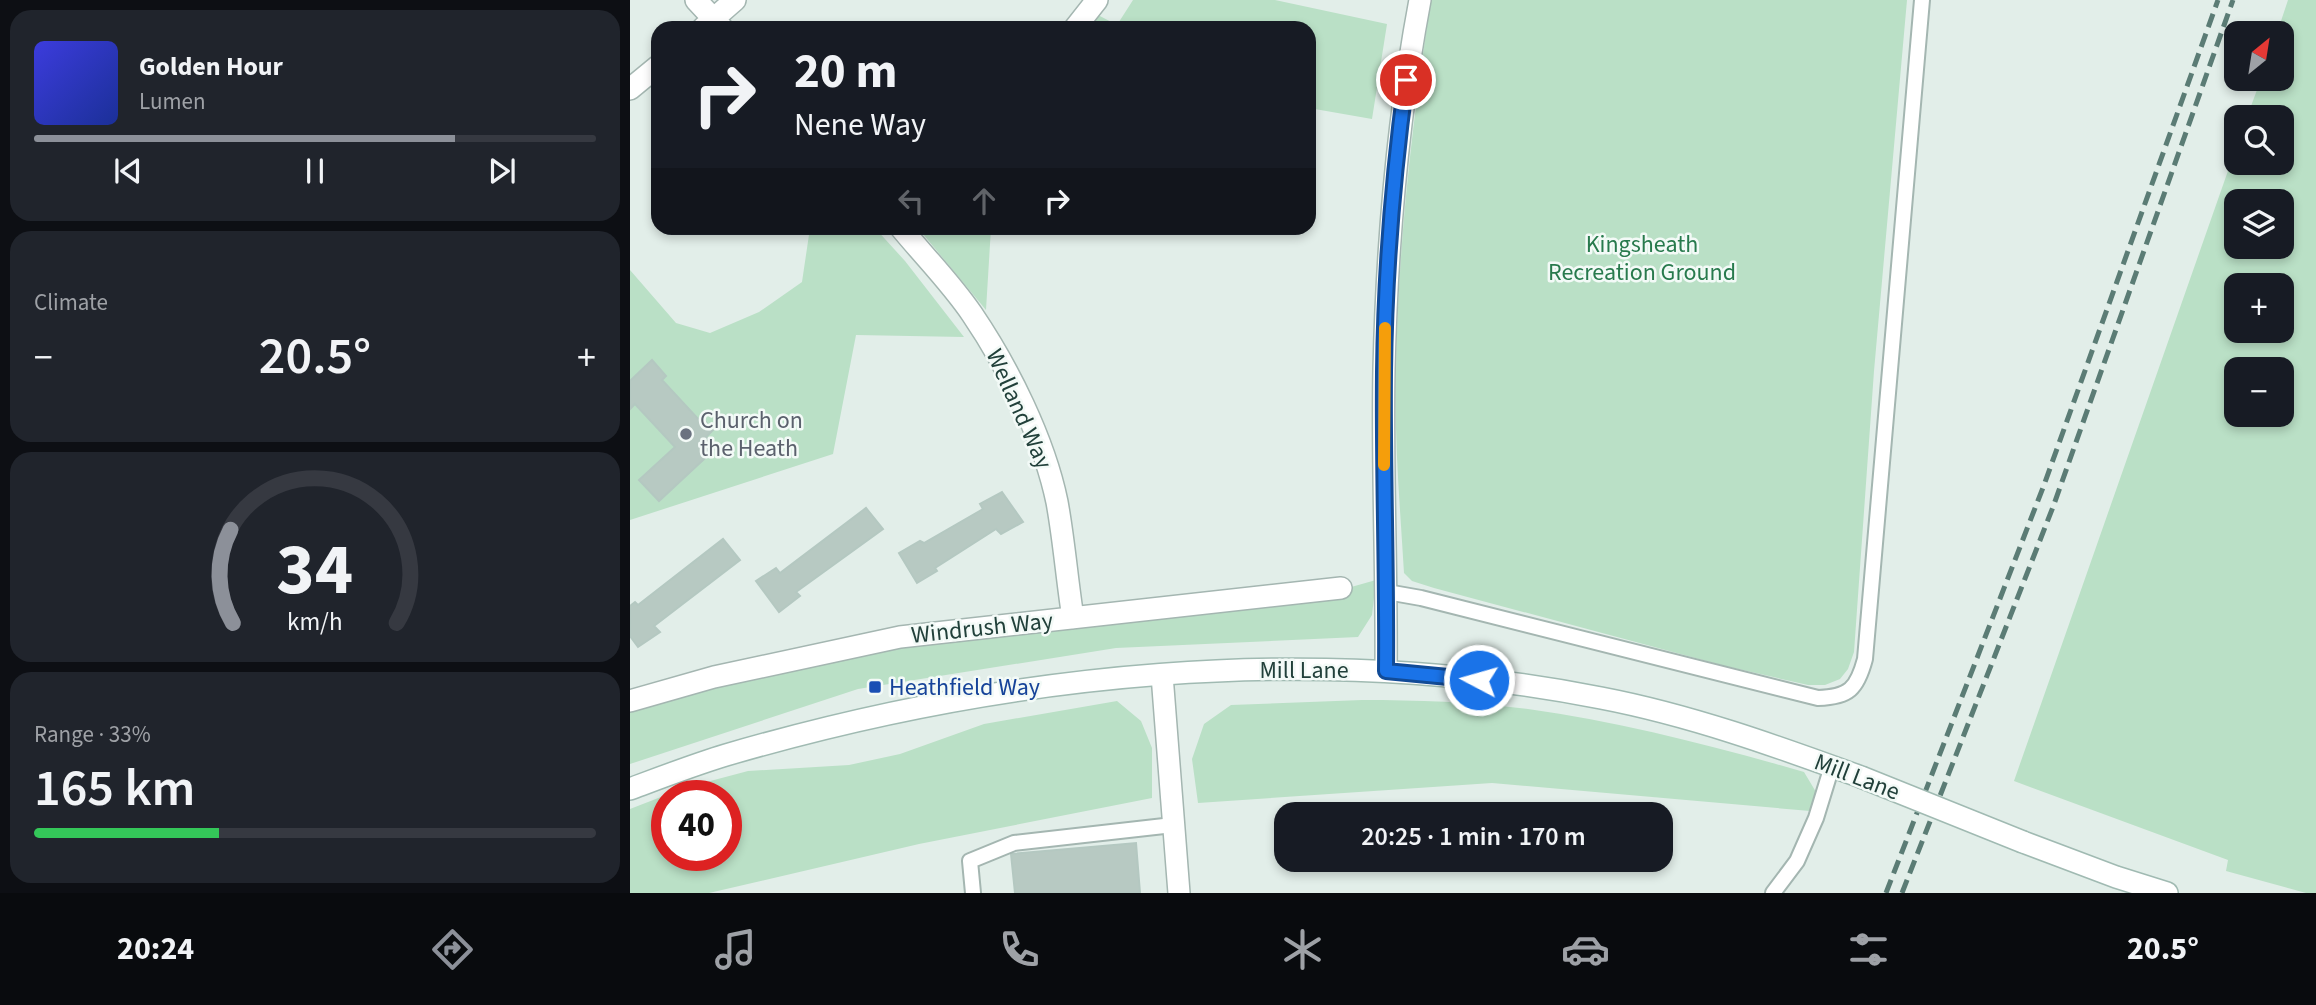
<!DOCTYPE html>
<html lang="en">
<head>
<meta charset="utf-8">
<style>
  body { margin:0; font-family:"Source Sans 3",sans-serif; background:#20242c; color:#f1f3f6; height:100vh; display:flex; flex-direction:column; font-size:26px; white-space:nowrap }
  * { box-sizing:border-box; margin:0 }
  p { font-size:23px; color:#9ea1a6 }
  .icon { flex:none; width:38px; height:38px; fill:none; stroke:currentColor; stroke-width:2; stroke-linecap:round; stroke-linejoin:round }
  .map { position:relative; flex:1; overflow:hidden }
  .sheet { display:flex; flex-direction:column; gap:10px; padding:10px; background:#0d0f14; width:630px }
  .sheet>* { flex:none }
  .guide { position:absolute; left:21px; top:21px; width:665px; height:214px; border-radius:21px; box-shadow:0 4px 10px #0003; background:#171b24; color:#f1f3f6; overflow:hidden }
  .needle { width:46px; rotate:30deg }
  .controls { position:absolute; left:1594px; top:21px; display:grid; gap:14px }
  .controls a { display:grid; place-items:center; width:70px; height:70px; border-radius:14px; background:#171b24; box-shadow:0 4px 10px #0003; font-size:35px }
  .speed { position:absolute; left:21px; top:780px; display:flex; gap:14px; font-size:35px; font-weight:700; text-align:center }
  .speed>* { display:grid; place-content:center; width:91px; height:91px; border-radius:50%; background:#171b24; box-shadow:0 4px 10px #0003; line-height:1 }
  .speed .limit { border:10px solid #d22; background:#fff; color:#111 }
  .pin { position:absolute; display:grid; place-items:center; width:60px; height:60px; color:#fff; margin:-30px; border:4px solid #fff; border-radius:50%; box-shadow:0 2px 7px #0007 }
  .me { position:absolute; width:77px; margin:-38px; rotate:276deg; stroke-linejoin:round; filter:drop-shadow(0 0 5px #0008) }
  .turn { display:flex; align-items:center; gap:24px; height:147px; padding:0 28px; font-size:32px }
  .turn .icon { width:91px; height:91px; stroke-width:2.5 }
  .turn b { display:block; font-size:49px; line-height:60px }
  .lanes { display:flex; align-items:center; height:66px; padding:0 28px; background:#0003; justify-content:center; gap:35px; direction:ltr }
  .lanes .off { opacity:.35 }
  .big { font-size:52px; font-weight:600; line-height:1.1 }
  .sheet .card { flex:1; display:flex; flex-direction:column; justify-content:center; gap:10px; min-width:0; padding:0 24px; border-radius:21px; background:#20242c }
  .sheet .dial { align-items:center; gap:0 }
  .dial svg { height:182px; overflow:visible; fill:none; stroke:#363941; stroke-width:7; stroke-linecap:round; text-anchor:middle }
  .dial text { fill:#f1f3f6; stroke:none }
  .song { display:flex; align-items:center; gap:21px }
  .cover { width:84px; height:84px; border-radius:10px; background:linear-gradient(135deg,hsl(240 70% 55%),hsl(230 70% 35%)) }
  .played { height:7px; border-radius:4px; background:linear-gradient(90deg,#8c9099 75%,#363941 75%) }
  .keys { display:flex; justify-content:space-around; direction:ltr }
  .heat { display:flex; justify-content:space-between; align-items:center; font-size:38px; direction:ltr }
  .charge { height:10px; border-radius:5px; background:linear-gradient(90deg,#34c759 33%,#363941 0) }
  .trip { position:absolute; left:644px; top:802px; width:399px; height:70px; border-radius:21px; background:#171b24; box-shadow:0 4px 10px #0003; font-weight:600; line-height:70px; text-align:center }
  .tabs { display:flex; height:112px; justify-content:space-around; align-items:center; background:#090b0e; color:#9ea1a6 }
  .tabs .icon { width:49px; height:49px }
  .tabs .on { color:#8c9099 }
  .tabs b { font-size:32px; color:#f1f3f6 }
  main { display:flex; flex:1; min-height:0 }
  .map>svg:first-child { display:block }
</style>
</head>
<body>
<main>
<section class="sheet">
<div class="card">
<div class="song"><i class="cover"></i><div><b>Golden Hour</b><p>Lumen</p></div></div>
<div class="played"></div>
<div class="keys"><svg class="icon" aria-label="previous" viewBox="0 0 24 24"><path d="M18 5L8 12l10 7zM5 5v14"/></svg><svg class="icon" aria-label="pause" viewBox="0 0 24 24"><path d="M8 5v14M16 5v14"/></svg><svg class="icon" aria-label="next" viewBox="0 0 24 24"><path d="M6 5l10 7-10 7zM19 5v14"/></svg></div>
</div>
<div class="card"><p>Climate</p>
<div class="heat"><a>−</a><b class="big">20.5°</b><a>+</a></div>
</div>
<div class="card dial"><svg viewBox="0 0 100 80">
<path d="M14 69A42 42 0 1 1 86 69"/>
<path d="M14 69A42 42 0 0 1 13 28" stroke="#8c9099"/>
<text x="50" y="56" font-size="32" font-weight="700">34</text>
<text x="50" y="72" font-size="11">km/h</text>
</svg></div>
<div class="card"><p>Range · 33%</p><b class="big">165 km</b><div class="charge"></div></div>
</section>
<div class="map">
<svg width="1686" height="893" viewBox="0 0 1686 893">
  <rect width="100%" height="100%" fill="#e2eee9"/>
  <path fill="#bae0c6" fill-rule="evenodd" d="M503,0h142l112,24 -15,95 -63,-11v-80h-220l9,-13 19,10z
    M801,0h476l-33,371 -20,281 -6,17 -8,10 -15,6h-17l-83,-19 -291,-78 -22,-7 -8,-8c-4,-67 -10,-134 -8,-202 2,-125 16,-248 35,-371z
    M1658,0h28v893h-10l-80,-22 2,-11 -214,-79 222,-633v15h46v-46h-35l14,-38h21v-46h-5zM1652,201v46h-46v-46zM1652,285v46h-46v-46zM1652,369v46h-46v-46z
    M180,228h65l30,33 59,76 -108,-2 -23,119 -203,66v-250l46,53 34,10 49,-21 43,-30z
    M288,228h73l-5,82z
    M746,580l-4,35 -14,22 -242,11 -258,41 -228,75v-54l79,-26 196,-42 425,-49z
    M732,700c56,0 111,2 166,9 93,13 186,37 276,63l12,20 -6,19 -318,-28 -294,20 -6,-44 12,-35 27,-19z
    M487,701l24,20 11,27v50l-233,46 -210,49h-79v-84l54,-21 64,-17 101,-6 51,-11 84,-30zM96,796v60h-59v-60z"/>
  <path fill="#b7c9c2" stroke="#b4c8c1" stroke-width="2" d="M22,360l14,16 -4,4 38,41 3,-2 10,11 -7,7 10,11 -57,53 -20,-21 36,-33 -40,-43 -5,5v-28z
    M372,492l21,30 -22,12 -5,-5 -61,39 2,3 -20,12 -18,-30 21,-12 4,2 59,-34 -3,-5z
    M236,508l17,21 -87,63 4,4 -21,16 -23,-31 20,-13 4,5z
    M93,539l17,21 -86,66 6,6 -22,15 -8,-11v-30l5,-4 3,3z
    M506,843l4,50h-125l-4,-39z"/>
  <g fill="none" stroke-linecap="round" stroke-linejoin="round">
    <defs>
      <path id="lane" d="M757,592l34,6 397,100c31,-1 39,-9 47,-39l57,-659
        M343,893l-3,-32 44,-18 159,-18
        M1143,893l24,-32 19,-43 16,-52"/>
      <path id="street" d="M66,0l26,28
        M73,28l32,-28
        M445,28l22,-28
        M0,89l28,-23
        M271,228c23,28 50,55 71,86 36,53 72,125 85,188 7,38 10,78 16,116
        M756,671c1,-101 -4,-201 -2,-302 3,-124 13,-247 36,-369
        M532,675l17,218
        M0,701l84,-24 186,-40 441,-49"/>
      <path id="secondary" d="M0,789c32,-12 63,-24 96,-34 280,-82 586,-114 875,-57 89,17 175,48 260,79
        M1393,842l93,35 51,16"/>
    </defs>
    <use href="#lane" stroke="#a4b6b1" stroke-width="18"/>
    <use href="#street" stroke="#a4b6b1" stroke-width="24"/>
    <use href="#secondary" stroke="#a0bab2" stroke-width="24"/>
    <use href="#lane" stroke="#fff" stroke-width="14"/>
    <use href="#street" stroke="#fff" stroke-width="21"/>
    <use href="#secondary" stroke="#fff" stroke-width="21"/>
    <path stroke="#5b7c75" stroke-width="5" stroke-dasharray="14 7" stroke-linecap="butt" d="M1256,893l158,-408 174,-485
      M1272,893l151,-386 180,-507"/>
    <defs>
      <path id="secondary-bridge" d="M1231,777l162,65"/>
    </defs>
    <use href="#secondary-bridge" stroke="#a0bab2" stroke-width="24" stroke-linecap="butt"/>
    <use href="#secondary-bridge" stroke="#fff" stroke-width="21"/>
  </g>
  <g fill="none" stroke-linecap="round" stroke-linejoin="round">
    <defs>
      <path id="route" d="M776,80c-13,97 -21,194 -22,292 -1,100 3,199 2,299l93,9"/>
    </defs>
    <use href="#route" stroke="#114b97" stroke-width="18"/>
    <use href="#route" stroke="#1a73e8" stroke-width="12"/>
    <path stroke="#f59e0b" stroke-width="12" d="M754,465l1,-137"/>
  </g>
  <circle fill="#6b7280" stroke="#f3faf7" stroke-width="2.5" cx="56" cy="434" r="7"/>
  <rect fill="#1a4fb4" stroke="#f3faf7" stroke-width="2.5" x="238" y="680" width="14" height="14" rx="3.5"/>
  <g text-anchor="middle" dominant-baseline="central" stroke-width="5" stroke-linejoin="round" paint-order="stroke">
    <g font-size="24" fill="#287a4d" stroke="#f3faf7">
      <text x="1012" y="244">Kingsheath<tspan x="1012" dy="28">Recreation Ground</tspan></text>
    </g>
    <g font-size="24" fill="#21403a" stroke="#f3faf7">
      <text transform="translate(389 409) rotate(66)">Welland Way</text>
      <text transform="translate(352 628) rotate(-6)">Windrush Way</text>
      <text x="674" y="670">Mill Lane</text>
      <text transform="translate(1227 777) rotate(21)">Mill Lane</text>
    </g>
    <g font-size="24" fill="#5b616d" stroke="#f3faf7" text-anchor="start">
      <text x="70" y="420">Church on<tspan x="70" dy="28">the Heath</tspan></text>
    </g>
    <g font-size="24" fill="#164399" stroke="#f3faf7" text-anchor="start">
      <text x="259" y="687">Heathfield Way</text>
    </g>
  </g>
</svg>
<div class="controls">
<a><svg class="needle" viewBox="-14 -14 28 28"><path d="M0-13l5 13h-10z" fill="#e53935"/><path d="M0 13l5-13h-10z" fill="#9ea1a6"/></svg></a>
<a><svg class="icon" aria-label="search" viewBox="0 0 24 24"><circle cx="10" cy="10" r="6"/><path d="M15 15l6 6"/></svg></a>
<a><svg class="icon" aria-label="layers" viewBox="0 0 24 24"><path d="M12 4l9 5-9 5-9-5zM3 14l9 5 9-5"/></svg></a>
<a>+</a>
<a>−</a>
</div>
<div class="speed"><div class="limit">40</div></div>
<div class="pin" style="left:776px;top:80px;background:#d93025"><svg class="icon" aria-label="arrive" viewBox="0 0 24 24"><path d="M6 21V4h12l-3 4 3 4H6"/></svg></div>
<svg class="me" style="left:849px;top:680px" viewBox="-20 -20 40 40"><circle r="17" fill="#1a73e8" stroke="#fff" stroke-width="3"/><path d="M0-11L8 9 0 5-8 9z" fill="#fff"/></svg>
<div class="trip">20:25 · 1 min · 170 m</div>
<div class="guide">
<div class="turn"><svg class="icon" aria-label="right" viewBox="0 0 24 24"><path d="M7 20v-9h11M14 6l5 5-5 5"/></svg><div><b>20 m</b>Nene Way</div></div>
<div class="lanes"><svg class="icon off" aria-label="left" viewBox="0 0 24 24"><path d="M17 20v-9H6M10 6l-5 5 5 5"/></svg><svg class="icon off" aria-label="ahead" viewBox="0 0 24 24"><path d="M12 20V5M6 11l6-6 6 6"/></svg><svg class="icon" aria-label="right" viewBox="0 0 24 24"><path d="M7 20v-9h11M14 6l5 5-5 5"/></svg></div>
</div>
</div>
</main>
<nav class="tabs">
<b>20:24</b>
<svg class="icon on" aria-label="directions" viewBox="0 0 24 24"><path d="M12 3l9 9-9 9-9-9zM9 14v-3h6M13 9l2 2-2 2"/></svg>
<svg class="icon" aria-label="music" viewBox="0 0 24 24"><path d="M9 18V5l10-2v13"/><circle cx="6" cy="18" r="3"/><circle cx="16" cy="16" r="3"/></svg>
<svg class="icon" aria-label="phone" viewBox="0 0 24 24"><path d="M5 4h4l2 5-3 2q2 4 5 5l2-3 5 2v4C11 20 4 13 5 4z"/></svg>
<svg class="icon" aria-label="climate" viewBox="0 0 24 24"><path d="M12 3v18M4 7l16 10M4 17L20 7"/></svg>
<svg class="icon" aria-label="car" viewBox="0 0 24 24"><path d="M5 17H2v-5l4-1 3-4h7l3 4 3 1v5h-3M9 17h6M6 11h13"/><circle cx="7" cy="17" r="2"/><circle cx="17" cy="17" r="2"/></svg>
<svg class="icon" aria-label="filters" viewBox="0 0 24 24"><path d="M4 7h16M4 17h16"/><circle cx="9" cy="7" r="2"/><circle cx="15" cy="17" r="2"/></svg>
<b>20.5°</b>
</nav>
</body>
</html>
